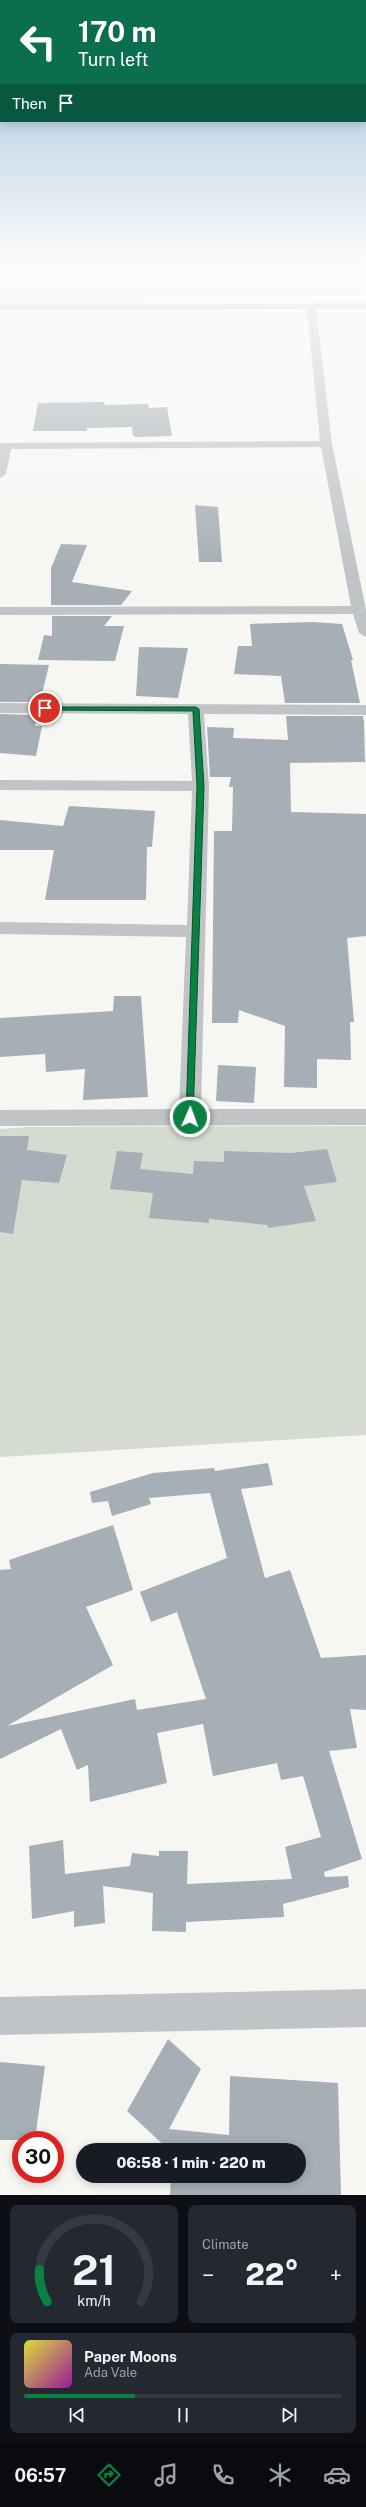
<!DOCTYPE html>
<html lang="en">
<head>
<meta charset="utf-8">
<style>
  body { margin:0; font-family:"Public Sans",sans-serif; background:#242831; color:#f1f3f6; height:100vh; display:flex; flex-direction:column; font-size:15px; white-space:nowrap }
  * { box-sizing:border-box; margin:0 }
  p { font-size:13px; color:#9ea1a6 }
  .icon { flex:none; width:22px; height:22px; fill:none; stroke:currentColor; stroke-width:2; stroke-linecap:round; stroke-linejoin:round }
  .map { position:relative; height:2195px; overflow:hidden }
  .drawer { display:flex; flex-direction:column; gap:10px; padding:10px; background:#0d0f14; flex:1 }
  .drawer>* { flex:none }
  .guide { position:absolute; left:0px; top:0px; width:366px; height:122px; box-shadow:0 2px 10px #0003; background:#0b6e4f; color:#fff; overflow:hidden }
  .speed { position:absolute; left:12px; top:2131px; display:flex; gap:8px; font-size:20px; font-weight:700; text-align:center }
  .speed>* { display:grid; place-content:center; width:52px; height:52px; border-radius:50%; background:#171b24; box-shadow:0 2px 10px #0003; line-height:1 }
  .speed .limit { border:6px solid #d22; background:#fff; color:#111 }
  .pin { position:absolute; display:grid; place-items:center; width:34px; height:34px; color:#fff; margin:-17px; border:2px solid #fff; border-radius:50%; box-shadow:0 1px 4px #0007 }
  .me { position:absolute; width:44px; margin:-22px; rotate:2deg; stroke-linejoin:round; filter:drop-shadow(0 0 3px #0008) }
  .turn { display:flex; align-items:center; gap:14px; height:84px; padding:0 12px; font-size:18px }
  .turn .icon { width:52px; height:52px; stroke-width:2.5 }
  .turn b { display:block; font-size:28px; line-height:34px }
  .then { display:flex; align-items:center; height:38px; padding:0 12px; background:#0003; gap:8px; font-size:15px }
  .big { font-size:30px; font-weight:800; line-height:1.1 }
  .drawer .widget { flex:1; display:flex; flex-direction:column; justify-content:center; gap:6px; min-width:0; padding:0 14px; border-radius:8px; background:#242831 }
  .drawer .dial { align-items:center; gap:0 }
  .dial svg { height:104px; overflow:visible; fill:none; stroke:#363941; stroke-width:7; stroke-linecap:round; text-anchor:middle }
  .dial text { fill:#f1f3f6; stroke:none }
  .song { display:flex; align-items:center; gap:12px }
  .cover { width:48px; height:48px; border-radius:6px; background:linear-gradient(135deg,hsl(60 70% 55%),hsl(300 70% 35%)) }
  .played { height:4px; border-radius:2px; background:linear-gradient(90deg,#0b8043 35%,#363941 35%) }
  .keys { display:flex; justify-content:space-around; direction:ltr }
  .heat { display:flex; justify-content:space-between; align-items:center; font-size:22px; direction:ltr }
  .drawer .tiles { flex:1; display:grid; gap:10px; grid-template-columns:1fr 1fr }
  .widget:last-child { grid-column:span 2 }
  .trip { position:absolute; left:76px; top:2143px; width:230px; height:40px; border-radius:20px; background:#171b24; box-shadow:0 2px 10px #0003; font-weight:800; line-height:40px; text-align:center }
  .tab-bar { display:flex; height:64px; justify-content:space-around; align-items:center; background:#090b0e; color:#9ea1a6 }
  .tab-bar .icon { width:28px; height:28px }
  .tab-bar .on { color:#0b8043 }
  .tab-bar b { font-size:18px; color:#f1f3f6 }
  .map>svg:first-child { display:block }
</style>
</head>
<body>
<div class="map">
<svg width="366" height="2195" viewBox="0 0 366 2195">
  <rect width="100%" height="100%" fill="#f6f6f3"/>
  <path fill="#d6dbd2" d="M366,1126v309l-366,22v-328l27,-2z"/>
  <path fill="#a6afb5" d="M104,402l1,3 43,-1 1,4 18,-1 5,29 -36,1 -3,-1 -1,-9 -45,1v3h-54l5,-28z
    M195,505l23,2 4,55h-23z
    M61,544l26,1 -15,37 60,9 -11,14h-70v-37z
    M52,616h60l-8,10h20l-9,35 -77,-1 6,-25 8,1z
    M313,622l29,2 11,36h-2l9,43h-75l-4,-27 -47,-2 4,-28h14l-2,-22z
    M139,647l49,1 -10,50 -42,-2z
    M0,664l49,1 -9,37h-40z
    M0,714l37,1 -2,11h7l-6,30 -36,-3z
    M286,716h77l1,6 1,40 -75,1 1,49 75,2v122l-19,2 7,84h-4l1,38 -34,-1v29l-33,-1 1,-61 -46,-16 -1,13h-26l2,-192h18l1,-44h-4l2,-10h-21l-3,-50 27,1 -1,10 55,2z
    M69,806l86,5 -3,36h-5l-1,53h-101l9,-50h-54v-30l63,6z
    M114,996h27l7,101 -65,3 2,-31 -39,3 -1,-18 -45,3v-39l113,-7z
    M218,1065l38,2 -2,36 -38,-2z
    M0,1136h29l-2,14 40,5 -8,28 -37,-3 -9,54 -13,-2z
    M327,1149l10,33 -33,4 12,35 -48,7 -1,-3 -58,-6v4l-60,-5 4,-25 -43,-4 7,-38 26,2 -3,16 53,5 1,-13 30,1v-11l67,2z
    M268,1463l5,22 -32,4 24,89 25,-8 31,88 45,-3v55l-16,-1 7,39 -28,3 33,108 -38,13 1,5 23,-1 1,11 -66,17 1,13 -98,5v10l-34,-1 1,-38 -50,-7 2,37 -31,4v-16l-42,8 -3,-73 34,-6 2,34 65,-8 2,-13 27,3v-5h29l-1,33 105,-5 -7,-32 36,-10 -18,-61 -22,4 -4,-17 -64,13 -10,-52 -46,9 10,50 -77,19 -2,-37 -11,5 -16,-41 -61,30v-189l11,-1 -2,-9 104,-35 20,65 -47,17 27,58 -106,61 128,-27 2,11 69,-11 -29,-87 -26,10 -11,-30 87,-34 -17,-65 -61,5 2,6 -39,12 -4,-15 -16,2 -2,-11 63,-19 61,-5 1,3z
    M168,2039l33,30 -32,60 60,6 1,-59 108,7 3,112h-171l1,-19h128v-26h-130l-42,-39z
    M0,2062l45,4 -10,74h-35z"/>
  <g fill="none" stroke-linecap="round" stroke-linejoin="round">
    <path fill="#c0c4c7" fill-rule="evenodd" d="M366,303v6h-50l16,135 34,166v27l-7,-4 -6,-19 -353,1v-8l351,-1 -30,-159 -310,2 -5,25 -6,4v-35l320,-2 -13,-132 -307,1v-6z
      M0,703l366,2v10l-162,-1 5,72 -8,323h165v16l-366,1v-16l179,-1 7,-172 -186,-3v-12l187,3 5,-134 -192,-1v-10l192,1 -4,-67 -188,-1z
      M366,1989v38l-366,8v-38z"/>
  </g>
  <linearGradient id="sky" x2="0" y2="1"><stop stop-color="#95badb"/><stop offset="0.46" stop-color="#fbfbfa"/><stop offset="1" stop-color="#fbfbfa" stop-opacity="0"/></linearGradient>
  <rect width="366" height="569" fill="url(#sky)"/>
  <path fill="#0b8043" stroke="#07532c" d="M43,707h153l3,2 5,77 -11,333 -3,1 -4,-3 11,-331 -4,-75 -148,-1z"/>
</svg>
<div class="speed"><div class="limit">30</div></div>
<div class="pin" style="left:45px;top:708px;background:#d93025"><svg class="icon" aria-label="arrive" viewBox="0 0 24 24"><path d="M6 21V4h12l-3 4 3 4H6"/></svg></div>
<svg class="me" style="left:190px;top:1117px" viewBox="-20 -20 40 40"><circle r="17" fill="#0b8043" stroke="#fff" stroke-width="3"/><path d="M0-11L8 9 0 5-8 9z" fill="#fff"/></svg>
<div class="trip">06:58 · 1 min · 220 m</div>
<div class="guide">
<div class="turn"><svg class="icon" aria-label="left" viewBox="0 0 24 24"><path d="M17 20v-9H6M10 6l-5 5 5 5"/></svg><div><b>170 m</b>Turn left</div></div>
<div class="then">Then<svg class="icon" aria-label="arrive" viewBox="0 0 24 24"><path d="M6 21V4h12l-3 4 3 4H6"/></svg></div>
</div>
</div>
<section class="drawer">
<div class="tiles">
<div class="widget dial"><svg viewBox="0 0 100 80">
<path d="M14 69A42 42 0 1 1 86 69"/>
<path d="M14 69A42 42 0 0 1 8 44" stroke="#0b8043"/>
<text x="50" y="56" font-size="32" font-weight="700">21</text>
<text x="50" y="72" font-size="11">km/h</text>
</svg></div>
<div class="widget"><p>Climate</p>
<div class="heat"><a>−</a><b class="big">22°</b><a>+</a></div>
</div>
<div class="widget">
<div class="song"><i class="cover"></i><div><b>Paper Moons</b><p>Ada Vale</p></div></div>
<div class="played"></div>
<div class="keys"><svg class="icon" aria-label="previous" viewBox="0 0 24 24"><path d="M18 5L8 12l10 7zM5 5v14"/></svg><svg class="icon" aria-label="pause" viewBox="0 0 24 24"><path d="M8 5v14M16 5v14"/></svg><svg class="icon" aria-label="next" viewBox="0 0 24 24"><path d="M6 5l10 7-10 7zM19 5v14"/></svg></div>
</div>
</div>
</section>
<nav class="tab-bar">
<b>06:57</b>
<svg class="icon on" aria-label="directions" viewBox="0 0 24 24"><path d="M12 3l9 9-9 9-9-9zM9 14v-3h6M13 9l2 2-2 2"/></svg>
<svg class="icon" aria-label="music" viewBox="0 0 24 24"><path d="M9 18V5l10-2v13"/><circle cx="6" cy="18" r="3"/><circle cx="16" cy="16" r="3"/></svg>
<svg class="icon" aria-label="phone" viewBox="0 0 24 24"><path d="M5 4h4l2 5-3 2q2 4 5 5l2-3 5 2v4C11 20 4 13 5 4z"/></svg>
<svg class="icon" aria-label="climate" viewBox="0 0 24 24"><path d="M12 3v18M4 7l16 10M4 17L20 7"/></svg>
<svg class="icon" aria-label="car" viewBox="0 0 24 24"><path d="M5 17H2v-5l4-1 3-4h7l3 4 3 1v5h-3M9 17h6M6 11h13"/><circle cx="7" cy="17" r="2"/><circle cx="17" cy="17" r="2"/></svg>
</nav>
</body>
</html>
